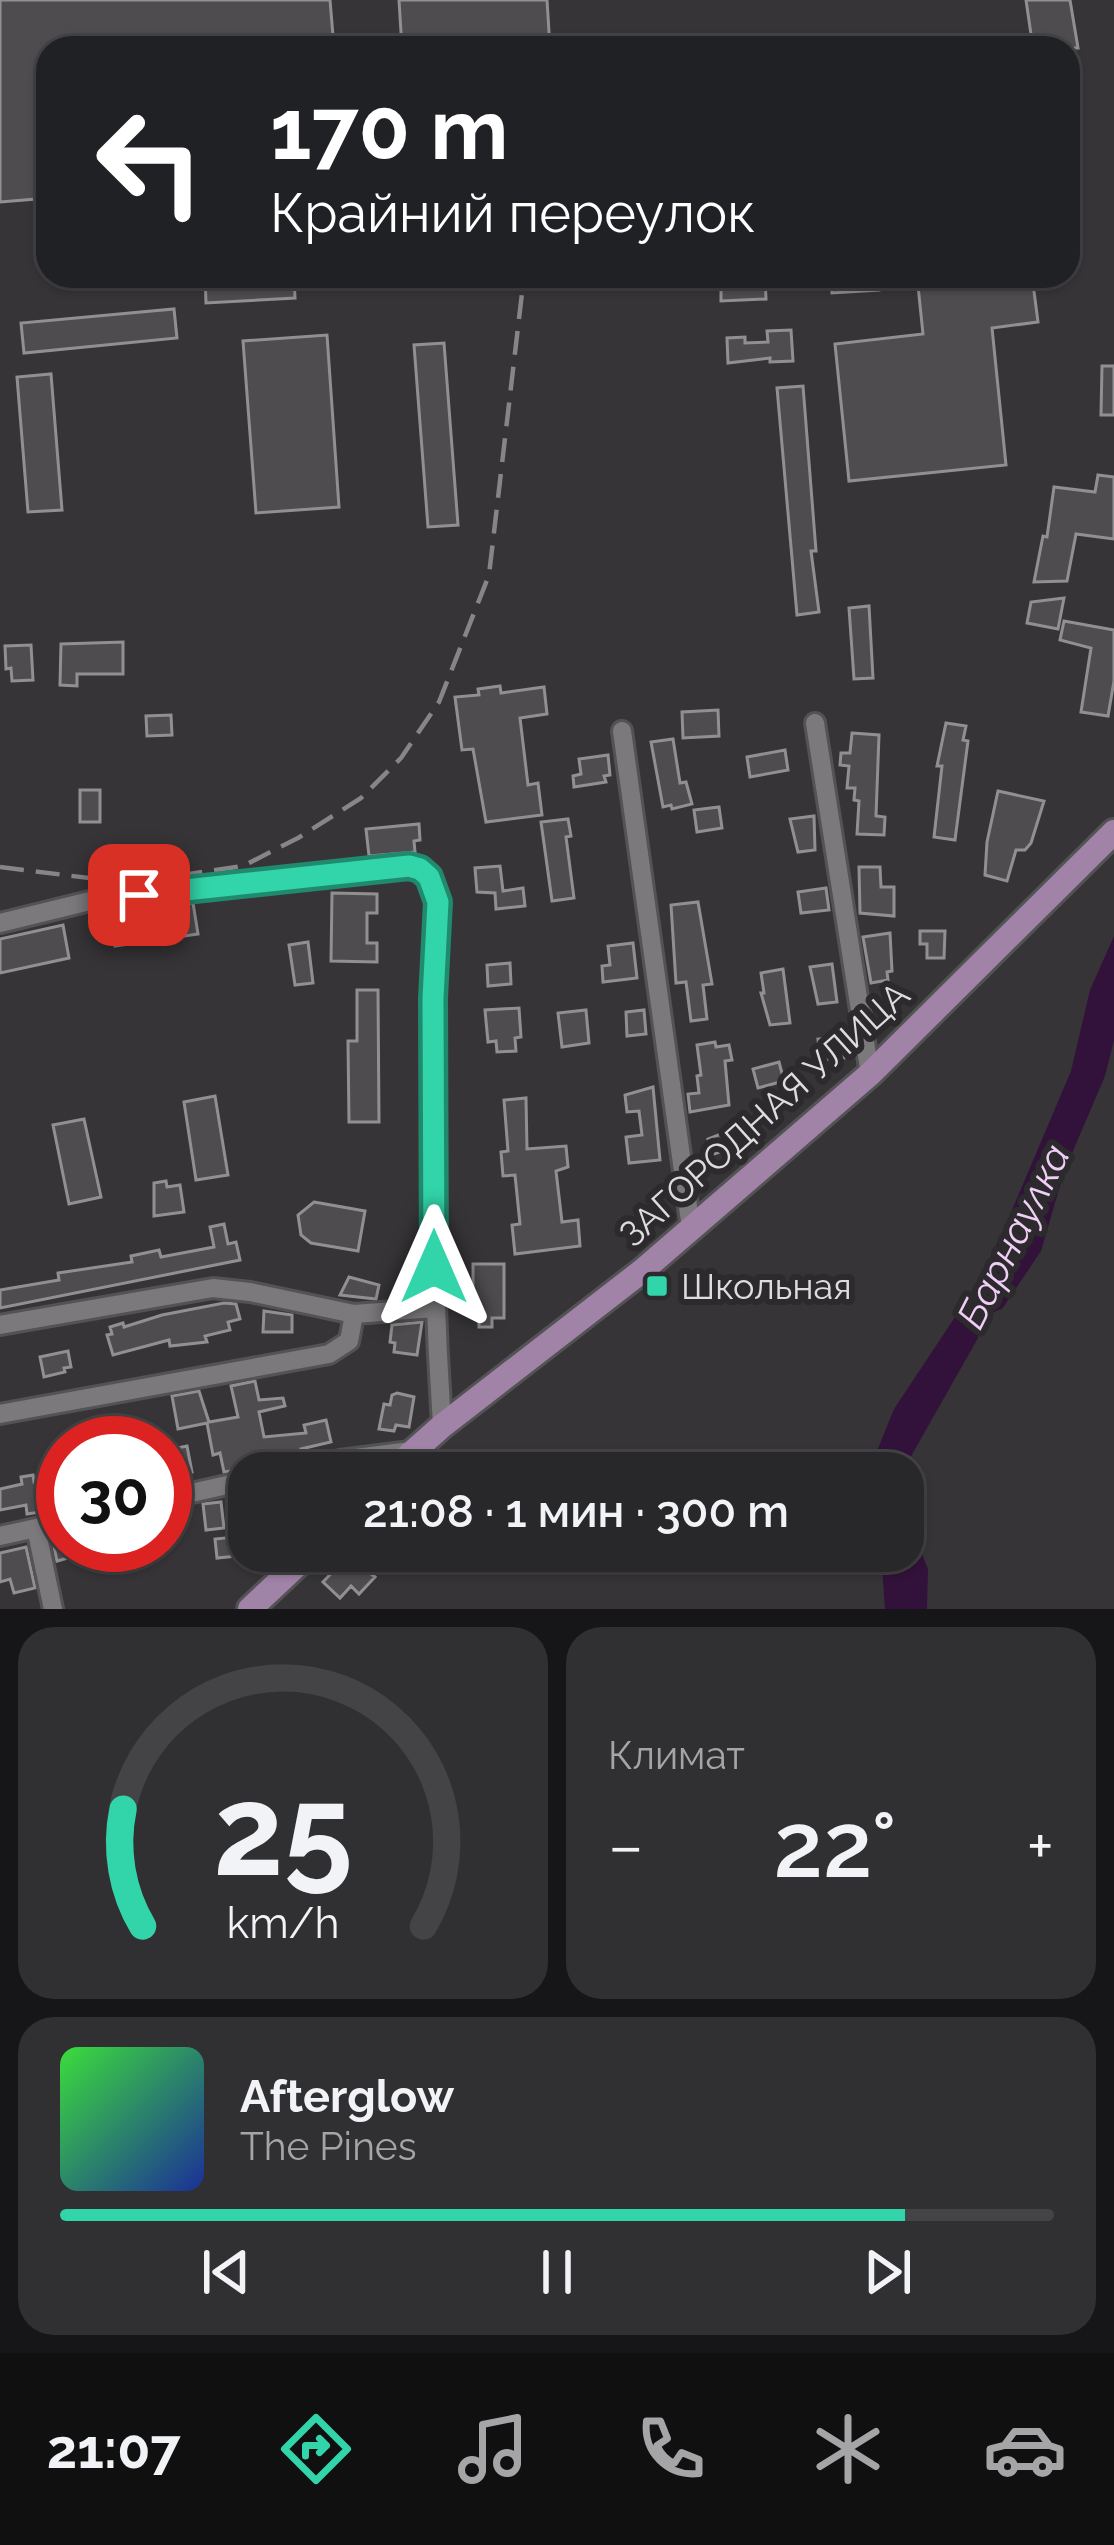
<!DOCTYPE html>
<html lang="ru">
<head>
<meta charset="utf-8">
<style>
  body { margin:0; font-family:Raleway,sans-serif; background:#302f31; color:#f1f3f6; height:100vh; display:flex; flex-direction:column; font-size:45px; white-space:nowrap }
  * { box-sizing:border-box; margin:0 }
  p { font-size:39px; color:#a5a5a8 }
  .icon { flex:none; width:66px; height:66px; fill:none; stroke:currentColor; stroke-width:2; stroke-linecap:round; stroke-linejoin:round }
  .map { position:relative; height:1609px; overflow:hidden }
  .sheet { display:flex; flex-direction:column; gap:18px; padding:18px; background:#161517; flex:1 }
  .sheet>* { flex:none }
  .guide { position:absolute; left:36px; top:36px; width:1044px; height:252px; border-radius:36px; box-shadow:0 3px 9px #0004,0 0 0 3px #444446; background:#202124; color:#fff; overflow:hidden }
  .speed { position:absolute; left:36px; top:1416px; display:flex; gap:24px; font-size:60px; font-weight:700; text-align:center }
  .speed>* { display:grid; place-content:center; width:156px; height:156px; border-radius:50%; background:#282729; box-shadow:0 3px 9px #0004,0 0 0 3px #444446; line-height:1 }
  .speed .limit { border:18px solid #d22; background:#fff; color:#111 }
  .pin { position:absolute; display:grid; place-items:center; width:102px; height:102px; color:#fff; margin:-51px; border-radius:24px; box-shadow:0 6px 18px #0006 }
  .me { position:absolute; width:132px; margin:-66px; rotate:0deg; stroke-linejoin:round; filter:drop-shadow(0 0 9px #0008) }
  .turn { display:flex; align-items:center; gap:42px; height:252px; padding:0 36px; font-size:54px }
  .turn .icon { width:156px; height:156px; stroke-width:2.5 }
  .turn b { display:block; font-size:84px; line-height:102px }
  .big { font-size:90px; font-weight:600; line-height:1.1 }
  .sheet .widget { flex:1; display:flex; flex-direction:column; justify-content:center; gap:18px; min-width:0; padding:0 42px; border-radius:36px; background:#302f31 }
  .sheet .dial { align-items:center; gap:0 }
  .dial svg { height:312px; overflow:visible; fill:none; stroke:#444446; stroke-width:7; stroke-linecap:round; text-anchor:middle }
  .dial text { fill:#f1f3f6; stroke:none }
  .song { display:flex; align-items:center; gap:36px }
  .cover { width:144px; height:144px; border-radius:18px; background:linear-gradient(135deg,hsl(120 70% 55%),hsl(230 70% 35%)) }
  .played { height:12px; border-radius:6px; background:linear-gradient(90deg,#32d4a9 85%,#444446 85%) }
  .keys { display:flex; justify-content:space-around; direction:ltr }
  .heat { display:flex; justify-content:space-between; align-items:center; font-size:66px; direction:ltr }
  .sheet .tiles { flex:1; display:grid; gap:18px; grid-template-columns:1fr 1fr }
  .widget:last-child { grid-column:span 2 }
  .trip { position:absolute; left:228px; top:1452px; width:696px; height:120px; border-radius:36px; background:#282729; box-shadow:0 3px 9px #0004,0 0 0 3px #444446; font-weight:600; line-height:120px; text-align:center }
  .menu { display:flex; height:192px; justify-content:space-around; align-items:center; background:#101010; color:#a5a5a8 }
  .menu .icon { width:84px; height:84px }
  .menu .current { color:#32d4a9 }
  .menu b { font-size:54px; color:#f1f3f6 }
  .map>svg:first-child { display:block }
</style>
</head>
<body>
<div class="map">
<svg width="1114" height="1609" viewBox="0 0 1114 1609">
  <rect width="100%" height="100%" fill="#363437"/>
  <path fill="#32123a" d="M1114,936v104l-9,36 -41,96 -23,79 -39,58 -23,8 -1,21 -68,120 -7,50 25,61 -1,40h-42l-4,-58h22v-78h-35l26,-64 85,-128 25,-52 67,-158 19,-81z"/>
  <path fill="#4e4c4f" stroke="#928f92" stroke-width="3" d="M0,0h330l4,48h-286v150l-48,4z
    M399,0h148l3,48h-148z
    M1026,0h44l8,48h-45z
    M205,276h89l1,22 -89,5z
    M721,276h44l1,23 -45,2z
    M831,276h48v14l-47,3z
    M917,276h115l6,46 -46,6 14,137 -157,16 -14,-137 88,-10z
    M174,309l3,29 -153,15 -3,-30z
    M791,330l2,31 -23,1v-4l-42,5 -1,-25 18,-1v6l23,-1 -1,-11z
    M327,335l12,172 -83,6 -13,-172z
    M444,343l14,182 -30,2 -14,-182z
    M1102,366h12v49h-13z
    M51,374l11,136 -34,2 -11,-135z
    M803,386l13,165h-5l8,61 -22,3 -20,-227z
    M1098,475l16,2v62l-38,-5 -9,47 -33,1 9,-46 4,1 7,-50 41,5z
    M1064,598l-6,31 -31,-6 4,-21z
    M869,606l4,72 -19,1 -5,-71z
    M1064,621l50,9v51l-6,35 -27,-4 10,-64 -31,-8z
    M123,642v32h-46v12l-17,-1 1,-41z
    M31,645l2,35 -21,1 -1,-13 -5,1 -1,-23z
    M500,686l1,7 43,-6 3,27 -27,4 8,67 10,-2 4,32 -56,7 -13,-73 -11,1 -7,-53 24,-2 -1,-6z
    M718,710l1,26 -36,2 -1,-26z
    M171,715l1,20 -25,1 -1,-20z
    M946,723l20,3 -3,14 5,1 -13,99 -21,-3 8,-71h-5z
    M852,733l27,2 -3,81 9,1 -1,18 -27,-1 2,-33 -5,-1 1,-12h-8l2,-22 -9,-1 1,-12h9z
    M673,739l7,44 6,-1 6,22 -20,5 -1,-4 -8,2 -12,-65z
    M785,750l3,20 -38,7 -3,-20z
    M608,755l2,20 -6,1 2,6 -32,5 -1,-11 8,-2 -2,-15z
    M80,790h20v32h-20z
    M998,791l46,10 -13,42 -6,7h-9l-9,31 -22,-6 2,-33z
    M719,807l3,21 -25,4 -3,-22z
    M814,816l1,34 -17,2 -8,-33z
    M568,819l3,17 -5,1 8,61 -22,3 -11,-79z
    M419,824l1,16 -6,1 1,11 -46,4 -3,-27z
    M500,866l3,25 20,-3 2,18 -29,3 -1,-16 -18,-1 -2,-24z
    M859,867h21l1,20h13v29l-34,-3z
    M826,888l3,22 -28,3 -3,-21z
    M332,893l45,1v19h-10v30h10v19l-46,-1z
    M698,902l14,82 -9,1 4,34 -16,2 -5,-39 -10,1 -5,-78z
    M193,903l5,31 -83,12 -5,-32z
    M63,925l6,33 -69,15v-34z
    M920,931h25l-1,27h-17v-14h-7z
    M890,933l2,38 -5,1 1,8 -17,3 -8,-46z
    M308,942l5,41 -18,2 -6,-40z
    M633,943l4,35 -34,4 -1,-16 8,-1 -2,-19z
    M510,963l1,21 -23,2 -1,-21z
    M832,964l5,38 -19,2 -8,-37z
    M783,969l7,54 -20,2 -9,-32h3l-3,-20z
    M357,990h21l1,132h-30l-1,-81h9z
    M519,1008l2,29 -6,1 1,13 -19,1 -1,-11 -8,1 -3,-32z
    M586,1010l3,33 -27,4 -4,-34z
    M644,1010l2,24 -19,2 -1,-24z
    M843,1037l1,21 -24,2 -2,-21z
    M715,1042l1,5 13,-2 3,15 -7,1 4,44 -39,7 -2,-18 11,-1 -2,-17 4,-1 -4,-30z
    M779,1062l5,19 -26,7 -5,-19z
    M653,1087l7,73 -31,3 -3,-26 16,-2 -3,-24 -12,1 -2,-17z
    M215,1096l13,79 -32,5 -12,-78z
    M526,1098l1,51 39,-3 2,21 -12,4 6,51 16,-2 2,26 -65,8 -3,-29 8,-1 -5,-49 -12,1 -2,-24 7,-1 -4,-51z
    M84,1119l17,78 -32,7 -16,-79z
    M731,1130l10,27 -14,5 -4,-11 -9,3 -6,-15z
    M166,1181l1,6 13,-2 4,27 -30,4v-33z
    M314,1202l51,9 -7,40 -47,-8 -10,-8 -3,-20z
    M224,1224l4,20 8,-2 4,18 -240,48v-18l59,-10 -1,-7 74,-11 -1,-6 28,-6 2,7 53,-10 -4,-20z
    M473,1264h31v54h-12v9h-13v-9h-6z
    M349,1277l30,8 -3,14 -36,-4z
    M224,1303l12,1 4,15 -12,3 2,8 -25,6 2,6 -37,4 -1,-6 -56,15 -6,-20 5,-1 -2,-7 13,-4 1,4 38,-12z
    M264,1311l28,4v17h-29z
    M422,1322l-5,33 -23,-3 1,-9 -5,-1 2,-17z
    M68,1351l3,16 -7,1 1,4 -21,5 -4,-20z
    M255,1381l4,19 24,-2 2,8 -26,6 5,25 42,-4 -2,-8 22,-5 5,22 -30,7 1,6 -31,10 -47,7 -4,-19 -7,2 -6,-32 -29,6 -6,-33 27,-5 10,31 29,-5 -7,-31z
    M397,1393l17,4 -5,30 -13,-2 -2,6 -15,-2 5,-25 6,1 2,-10z
    M187,1446l5,26 -27,5 2,-27z
    M33,1475l1,7 29,-4v20l-25,4 2,10 -13,2 -1,-9 -26,5v-21l22,-5 -1,-7z
    M221,1502l3,26 -18,2 -3,-26z
    M246,1536l2,19 -31,3 -2,-19z
    M63,1540v5h36l1,4 -43,12 -4,-19z
    M26,1547l9,41 -21,5 -4,-14 -10,3v-29z
    M348,1556l27,21 -16,17 -8,-8 -11,12 -17,-16z"/>
  <g fill="none" stroke-linecap="round" stroke-linejoin="round">
    <defs>
      <path id="minor" d="M815,723l55,351
        M622,731l69,497
        M0,923l94,-23 315,-34c19,5 26,17 29,36 -9,173 -7,351 4,524
        M0,1325l213,-37 37,4 104,22 80,-6
        M0,1414l329,-60 20,-13 5,-27
        M282,1473l58,-13 71,-9
        M165,1499l84,-19
        M36,1528l17,81
        M0,1536l63,-14"/>
      <path id="major" d="M389,1473l53,-47 200,-155 228,-197 244,-242
        M250,1609l62,-58"/>
    </defs>
    <use href="#minor" stroke="#535254" stroke-width="24"/>
    <use href="#major" stroke="#535254" stroke-width="30"/>
    <use href="#minor" stroke="#7c797c" stroke-width="18"/>
    <use href="#major" stroke="#a183a8" stroke-width="24"/>
    <path stroke="#878588" stroke-width="4.5" stroke-dasharray="24 12" stroke-linecap="butt" d="M0,867l129,16 114,-17 55,-28 63,-40 40,-40 38,-56 50,-127 35,-299"/>
  </g>
  <g fill="none" stroke-linecap="round" stroke-linejoin="round">
    <defs>
      <path id="route" d="M139,895l270,-29 11,3 9,8 9,25 -5,96 1,269"/>
    </defs>
    <use href="#route" stroke="#208a6e" stroke-width="30"/>
    <use href="#route" stroke="#32d4a9" stroke-width="21"/>
  </g>
  <rect fill="#32d4a9" stroke="#2c2a2d" stroke-width="4.5" x="645" y="1274" width="24" height="24" rx="6"/>
  <g text-anchor="middle" dominant-baseline="central" stroke-width="12" stroke-linejoin="round" paint-order="stroke">
    <g font-size="36" fill="#dddcde" stroke="#2c2a2d">
      <text transform="translate(764 1114) rotate(-42)">ЗАГОРОДНАЯ УЛИЦА</text>
    </g>
    <g font-size="36" fill="#dddcde" stroke="#2c2a2d" text-anchor="start">
      <text x="681" y="1286">Школьная</text>
    </g>
    <g font-size="39" font-style="italic" fill="#f0cef8" stroke="#2c2a2d">
      <text transform="translate(1013 1236) rotate(-63)">Барнаулка</text>
    </g>
  </g>
</svg>
<div class="speed"><div class="limit">30</div></div>
<div class="pin" style="left:139px;top:895px;background:#d93025"><svg class="icon" aria-label="arrive" viewBox="0 0 24 24"><path d="M6 21V4h12l-3 4 3 4H6"/></svg></div>
<svg class="me" style="left:434px;top:1267px" viewBox="-20 -20 40 40"><path d="M0-17L14 15 0 8-14 15z" fill="#32d4a9" stroke="#fff" stroke-width="4"/></svg>
<div class="trip">21:08 · 1 мин · 300 m</div>
<div class="guide">
<div class="turn"><svg class="icon" aria-label="left" viewBox="0 0 24 24"><path d="M17 20v-9H6M10 6l-5 5 5 5"/></svg><div><b>170 m</b>Крайний переулок</div></div>
</div>
</div>
<section class="sheet">
<div class="tiles">
<div class="widget dial"><svg viewBox="0 0 100 80">
<path d="M14 69A42 42 0 1 1 86 69"/>
<path d="M14 69A42 42 0 0 1 9 39" stroke="#32d4a9"/>
<text x="50" y="56" font-size="32" font-weight="700">25</text>
<text x="50" y="72" font-size="11">km/h</text>
</svg></div>
<div class="widget"><p>Климат</p>
<div class="heat"><a>−</a><b class="big">22°</b><a>+</a></div>
</div>
<div class="widget">
<div class="song"><i class="cover"></i><div><b>Afterglow</b><p>The Pines</p></div></div>
<div class="played"></div>
<div class="keys"><svg class="icon" aria-label="previous" viewBox="0 0 24 24"><path d="M18 5L8 12l10 7zM5 5v14"/></svg><svg class="icon" aria-label="pause" viewBox="0 0 24 24"><path d="M8 5v14M16 5v14"/></svg><svg class="icon" aria-label="next" viewBox="0 0 24 24"><path d="M6 5l10 7-10 7zM19 5v14"/></svg></div>
</div>
</div>
</section>
<nav class="menu">
<b>21:07</b>
<svg class="icon current" aria-label="directions" viewBox="0 0 24 24"><path d="M12 3l9 9-9 9-9-9zM9 14v-3h6M13 9l2 2-2 2"/></svg>
<svg class="icon" aria-label="music" viewBox="0 0 24 24"><path d="M9 18V5l10-2v13"/><circle cx="6" cy="18" r="3"/><circle cx="16" cy="16" r="3"/></svg>
<svg class="icon" aria-label="phone" viewBox="0 0 24 24"><path d="M5 4h4l2 5-3 2q2 4 5 5l2-3 5 2v4C11 20 4 13 5 4z"/></svg>
<svg class="icon" aria-label="climate" viewBox="0 0 24 24"><path d="M12 3v18M4 7l16 10M4 17L20 7"/></svg>
<svg class="icon" aria-label="car" viewBox="0 0 24 24"><path d="M5 17H2v-5l4-1 3-4h7l3 4 3 1v5h-3M9 17h6M6 11h13"/><circle cx="7" cy="17" r="2"/><circle cx="17" cy="17" r="2"/></svg>
</nav>
</body>
</html>
